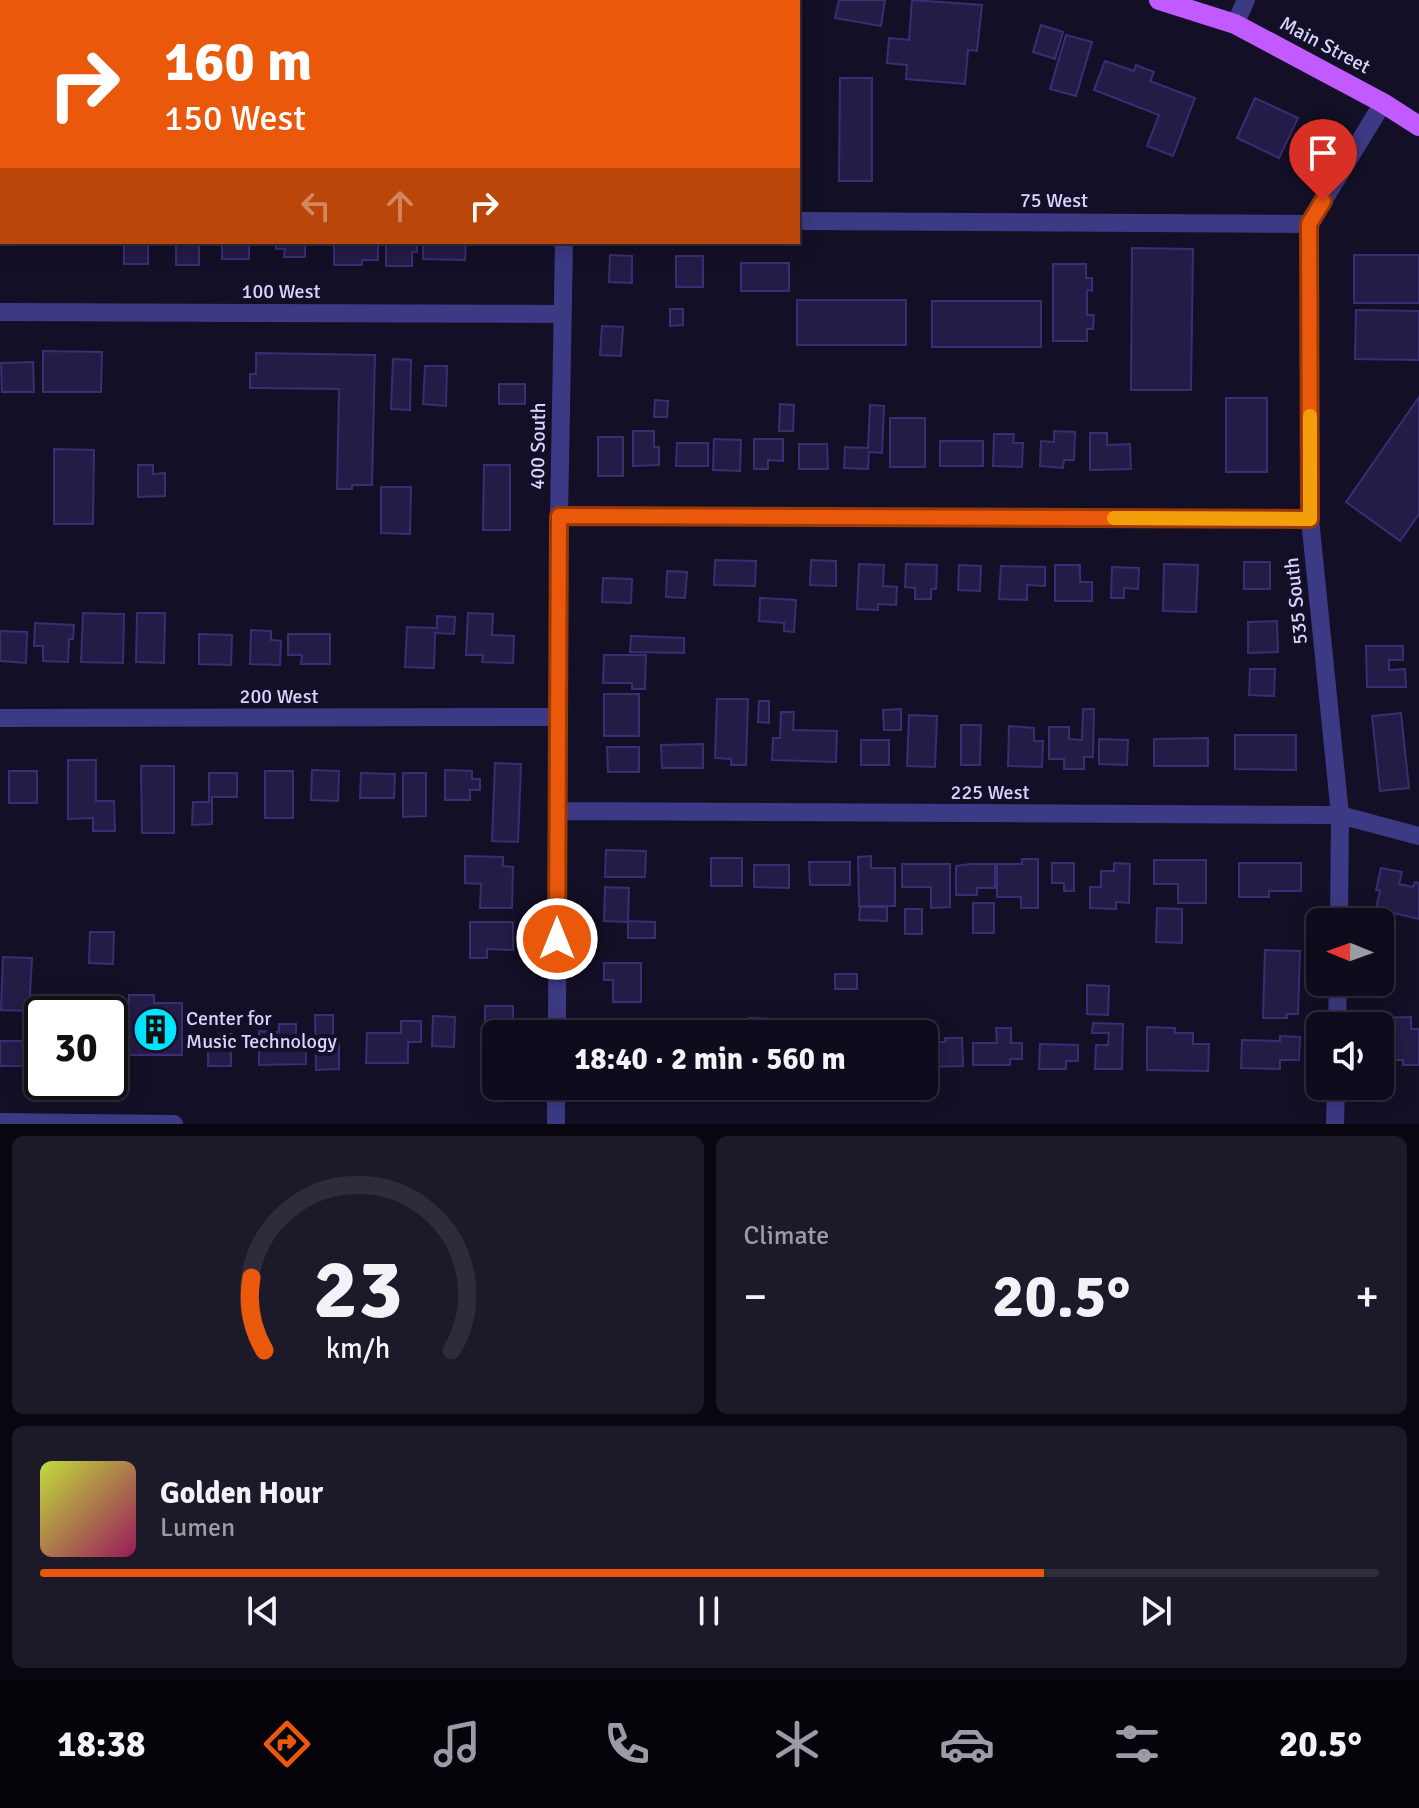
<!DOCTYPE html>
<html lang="en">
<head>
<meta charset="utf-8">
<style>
  body { margin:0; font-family:Signika,sans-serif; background:#1c1929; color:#f1f3f6; height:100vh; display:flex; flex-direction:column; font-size:30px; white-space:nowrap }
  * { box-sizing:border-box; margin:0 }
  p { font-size:26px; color:#9b9ba3 }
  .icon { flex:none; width:44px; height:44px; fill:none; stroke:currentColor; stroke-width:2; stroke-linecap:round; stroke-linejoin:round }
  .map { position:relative; height:1124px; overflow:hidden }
  .panel { display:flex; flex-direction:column; gap:12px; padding:12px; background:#08060f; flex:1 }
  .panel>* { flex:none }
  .top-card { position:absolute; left:0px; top:0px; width:800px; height:244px; box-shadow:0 4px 20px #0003,0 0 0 2px #2e2b3b; background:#ea580c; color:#fff; overflow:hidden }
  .needle { width:52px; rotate:271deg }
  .controls { position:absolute; left:1306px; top:908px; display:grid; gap:16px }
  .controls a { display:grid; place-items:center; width:88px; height:88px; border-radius:12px; background:#0e0b1c; box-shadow:0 4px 20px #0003,0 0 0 2px #2e2b3b; font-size:40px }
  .speed { position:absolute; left:24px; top:996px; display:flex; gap:16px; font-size:40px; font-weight:700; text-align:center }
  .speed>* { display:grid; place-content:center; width:104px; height:104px; border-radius:50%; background:#0e0b1c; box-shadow:0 4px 20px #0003,0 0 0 2px #2e2b3b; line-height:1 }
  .speed .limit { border:4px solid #111; border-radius:12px; background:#fff; color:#111 }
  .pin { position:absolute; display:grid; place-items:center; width:68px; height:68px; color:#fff; margin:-82px -34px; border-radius:50% 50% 50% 0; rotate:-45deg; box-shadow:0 0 8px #0007 }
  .pin .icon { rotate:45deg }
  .me { position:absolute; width:88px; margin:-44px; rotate:0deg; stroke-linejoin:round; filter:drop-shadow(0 0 6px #0008) }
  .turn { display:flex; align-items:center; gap:28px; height:168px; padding:0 32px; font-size:36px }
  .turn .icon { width:104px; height:104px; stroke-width:2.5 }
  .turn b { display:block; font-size:56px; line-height:68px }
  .lanes { display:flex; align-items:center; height:76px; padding:0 32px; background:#0003; justify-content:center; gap:40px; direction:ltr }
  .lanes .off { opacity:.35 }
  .big { font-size:60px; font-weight:700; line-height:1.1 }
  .panel .widget { flex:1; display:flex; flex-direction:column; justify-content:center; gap:12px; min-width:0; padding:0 28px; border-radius:12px; background:#1c1929 }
  .panel .dial { align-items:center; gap:0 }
  .dial svg { height:208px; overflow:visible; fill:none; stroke:#2e2b3b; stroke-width:7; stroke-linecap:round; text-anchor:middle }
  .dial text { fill:#f1f3f6; stroke:none }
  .song { display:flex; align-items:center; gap:24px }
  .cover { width:96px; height:96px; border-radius:12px; background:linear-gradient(135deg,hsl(70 70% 55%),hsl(330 70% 35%)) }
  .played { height:8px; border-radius:4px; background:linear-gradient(90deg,#ea580c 75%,#2e2b3b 75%) }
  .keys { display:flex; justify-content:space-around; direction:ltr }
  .heat { display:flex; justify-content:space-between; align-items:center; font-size:44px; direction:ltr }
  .panel .tiles { flex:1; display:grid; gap:12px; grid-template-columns:1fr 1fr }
  .widget:last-child { grid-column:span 2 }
  .trip { position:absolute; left:482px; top:1020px; width:456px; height:80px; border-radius:12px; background:#0e0b1c; box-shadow:0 4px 20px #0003,0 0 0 2px #2e2b3b; font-weight:700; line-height:80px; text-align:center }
  .tabs { display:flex; height:128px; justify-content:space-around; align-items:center; background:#06040b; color:#9b9ba3 }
  .tabs .icon { width:56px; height:56px }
  .tabs .selected { color:#ea580c }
  .tabs b { font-size:36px; color:#f1f3f6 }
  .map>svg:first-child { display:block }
</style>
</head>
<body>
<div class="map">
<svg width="1419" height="1124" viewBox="0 0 1419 1124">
  <rect width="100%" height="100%" fill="#130f26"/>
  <path fill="#241b47" stroke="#3b2d73" stroke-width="2" d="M839,0h46l-4,26 -46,-8z
    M912,0l70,5 -5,46 -9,-1 -3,34 -59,-5 1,-14 -20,-2 2,-25 20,2z
    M1041,25l22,7 -8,27 -22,-7z
    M1066,35l26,7 -16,54 -26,-7z
    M1105,61l29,10 2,-6 18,7 -4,9 45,17 -22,58 -26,-10 12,-31 -65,-25z
    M840,78h32v103h-33z
    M1255,98l43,20 -19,40 -42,-20z
    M124,242h24v22h-24z
    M176,242h23v23h-23z
    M222,242h38h-11v17h-27z
    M276,242h29v15h-21l1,-8h-9z
    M334,242h44v18h-16v5h-28z
    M386,242h31v10h-5v14h-26z
    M423,242h43l-1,18 -42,-1z
    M1132,248l61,1 -2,141h-60z
    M610,255l22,1v27l-23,-1z
    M1354,255h65v48h-65z
    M676,256h27v31h-27z
    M741,263h48v28h-48z
    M1053,264h33v14h6v13l-5,-1v25h7l-1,14h-6v12h-34z
    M797,300h109v45h-109z
    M932,301h109v46h-109z
    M670,309h13v16l-13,1z
    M1356,310l63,1v49l-64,-1z
    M602,326l21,1 -2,29 -21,-1z
    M43,351l59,1 -1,40h-58z
    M256,353l119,2 -3,130h-20v4h-15l2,-100 -89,-1v-14h6z
    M393,359l18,1 -1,50 -19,-1z
    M33,362l1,30h-32l-1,-29z
    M425,366h22l-1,40 -23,-2z
    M499,384h26v20h-26z
    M1419,397v117l-19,27 -54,-39z
    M1226,398h41v74h-41z
    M655,400l13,1 -1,16h-13z
    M780,404l14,1 -1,26h-14z
    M870,405l14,1 -2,47 -13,-1 -1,17 -24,-1 1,-21 23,1z
    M890,418h35v49h-35z
    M633,431h21v16h5v18l-26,1z
    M1054,431l21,1 -1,28h-10l-1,8 -23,-2 1,-25 13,1z
    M1090,433h17v12l23,-1 1,25 -41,1z
    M994,434h20l-1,9h10l-1,24 -29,-1z
    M598,437h25v39h-25z
    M714,439l27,1 -1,31 -27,-1z
    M754,439h29v22l-15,-1v9h-14z
    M940,441h43v25h-43z
    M677,443h31v23h-32z
    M799,444h28l1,25h-29z
    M54,449l40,1 -1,74h-39z
    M138,465h15v9l12,-1v23l-27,1z
    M484,465h26v65h-27z
    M381,487h30l-1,47 -29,-1z
    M715,560l41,1 -1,25 -41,-1z
    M811,560l25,1v25l-26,-1z
    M1244,562h26v27h-26z
    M859,564l25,1 -1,21 14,1 -1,18 -18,-1v6l-21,-1z
    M906,564l31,1 -1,24h-5v10h-16v-11l-10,-1z
    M1164,564l34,1 -2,47 -33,-1z
    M959,565l22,1 -1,25 -22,-1z
    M1055,565h25v17h12v19h-37z
    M1001,566l44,1v19l-18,-1v15l-28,-1z
    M1112,567l27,1 -1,21 -14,-1v10h-13z
    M667,571l20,1 -2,26 -19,-1z
    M603,578l29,1 -1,24 -29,-1z
    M760,598l36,2 -2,32 -10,-1v-8l-25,-2z
    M83,613l41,1 -1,49 -42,-1z
    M137,613h28l-1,50 -28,-1z
    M468,613l25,1 -1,21 22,1 -1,27 -31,-1 1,-7h-17z
    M437,616l18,1 -1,17 -19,-1 -1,35 -29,-1 2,-40 30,1z
    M1277,621l1,31 -30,1v-31z
    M35,623l39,2 -1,14h-4l-1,23 -25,-1v-15h-9z
    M251,630l20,1v9l10,1 -1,24 -30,-1z
    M0,631l27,1 -1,31 -26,-2z
    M199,634l33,1 -1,30 -32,-1z
    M288,634h42v30h-29l1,-9h-14z
    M631,636l53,2v15l-54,-1z
    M1366,646h37v14h-14v10l16,-1 1,18h-39z
    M604,655h42l-1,34h-13v-6h-29z
    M1250,669h25l-1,27 -25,-1z
    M604,694h35v42h-35z
    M717,699h31l-2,66h-15v-6l-16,-1z
    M759,701h10v22l-11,-1z
    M901,709v21h-17l-1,-20z
    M1083,709h11l-1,48h-9v12h-20v-10h-15v-32h20v12l13,1z
    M781,712h13l-1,18 44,1 -1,31 -64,-2 1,-22h7z
    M1401,713l8,75 -29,3 -8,-75z
    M909,715l28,1 -2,51 -28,-1z
    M961,725h20l-1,40h-19z
    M1009,726l25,2v13h9l-1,26 -34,-1z
    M1235,735h61v35l-61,-1z
    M1208,738v28h-54v-27z
    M1099,739l29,1 -1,25 -28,-1z
    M861,740h28v25h-28z
    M703,744v24h-41l-1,-23z
    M607,747h32v25h-31z
    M68,760h28v41h18l1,30h-22v-13l-25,1z
    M495,763l26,1 -3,78 -26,-1z
    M141,766h33v67h-32z
    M312,770l27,1 -1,30 -27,-1z
    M445,770l27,1v8h8v11h-10v10h-25z
    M9,771h28v32h-28z
    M265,771h28v47h-28z
    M209,773h28v24h-25v27l-20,1 1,-23h16z
    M361,773l34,1 -1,24h-34z
    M403,773h23v43l-23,1z
    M606,850l40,1 -1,26h-40z
    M465,856l38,1v9l10,1 -1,41h-32l1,-24 -16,-1z
    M871,856v12h24v38h-36l-1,-49z
    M711,858h31v28h-31z
    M1022,859h16v49h-17v-11h-24v-33h25z
    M1154,860h52v43h-28v-19h-24z
    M809,862h41v23h-40z
    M1052,863h22v28h-10v-8h-12z
    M1114,863l16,1 -1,39 -13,-1v7l-26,-1v-21h11v-16h13z
    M1239,863h62v28h-32v6h-30z
    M902,864h48v43l-19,1v-21h-29z
    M971,864h24v24h-18v7h-21v-29z
    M754,865h35v23l-35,-1z
    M1381,868l21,4 -3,12 14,3 2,-5 4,1v36l-43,-10 4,-18 -4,-1z
    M605,887l24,1 -1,34 -24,-1z
    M973,903h21v30h-21z
    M860,907h27v14l-28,-1z
    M1157,908l25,1v34l-26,-1z
    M905,909h17v25h-17z
    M628,921l27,1v16h-27z
    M470,922h43v28l-26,-1v9h-17z
    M90,932h24l-1,32 -24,-1z
    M1265,950l35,1 -2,63h-11v4h-24z
    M3,957l29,1 -3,53 -28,-1z
    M604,963h37v39h-28v-22h-9z
    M835,974h22v15h-22z
    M1087,985l22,1 -1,29 -21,-1z
    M129,995h25v8h28v52h-54z
    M485,1006h28v28h-17v34h-11z
    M315,1015h18v28h6v26l-23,1z
    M433,1016l22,1 -1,30 -22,-1z
    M1411,1017v12h8v36h-16v-5h-23v-34h-7v-8z
    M749,1018l25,1v15h-25z
    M401,1021h20v21h-13v21h-42l1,-30h34z
    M611,1021h27v13h-27z
    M110,1022h10v35h-10z
    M1093,1023l30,1 -1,45h-27l1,-24h12l1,-12h-17z
    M279,1024h17v13h10v27l-47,1v-34l20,1z
    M1147,1027l28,1v5h18v11h16l-1,27 -61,-1z
    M996,1028h15v15h11v16h-12v6h-37v-22h24z
    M219,1034h12v32h-23v-21h11z
    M1280,1036l20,1 -1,23h-19v9l-39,-1 1,-28 38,1z
    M945,1038h17l1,28 -33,1 -1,-25h16z
    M0,1041h42v25h-42z
    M1040,1044l38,1v16h-12v8h-27z"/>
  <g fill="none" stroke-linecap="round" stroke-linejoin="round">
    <path stroke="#3d3a85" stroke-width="18" d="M570,2v-2
      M1235,24l11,-24
      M798,221l511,3
      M0,312l563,2
      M559,516l751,3
      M0,718l558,-1
      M558,811l782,4 79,21
      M1339,922l1,-107 -30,-296 -1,-295 74,-121
      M1337,1026l1,-44
      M557,1034l2,-518 5,-274
      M0,1122l174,2
      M556,1124v-38
      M1335,1124l1,-38"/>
    <path stroke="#c25bff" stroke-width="20" d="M1159,0l76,24 148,79 36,23"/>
  </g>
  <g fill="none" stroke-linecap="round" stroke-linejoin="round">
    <defs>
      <path id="route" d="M557,939l2,-423 751,3 -1,-295 14,-23"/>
    </defs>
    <use href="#route" stroke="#983908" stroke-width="20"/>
    <use href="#route" stroke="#ea580c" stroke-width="14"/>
    <path stroke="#f59e0b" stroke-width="14" d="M1114,518l196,1v-103"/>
  </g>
  <defs>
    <symbol id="building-disc" viewBox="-11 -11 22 22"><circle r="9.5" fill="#00e5ff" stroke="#130f26"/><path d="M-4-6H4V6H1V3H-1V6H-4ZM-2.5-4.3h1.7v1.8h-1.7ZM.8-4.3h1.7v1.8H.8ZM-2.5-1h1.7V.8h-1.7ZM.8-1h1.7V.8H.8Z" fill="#111"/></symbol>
  </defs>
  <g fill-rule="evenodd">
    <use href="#building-disc" x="130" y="1004" width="51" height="51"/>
  </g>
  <g text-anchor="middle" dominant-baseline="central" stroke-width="8" stroke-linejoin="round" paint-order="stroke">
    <g font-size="20" fill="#d9d4ff" stroke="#130f26">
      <text transform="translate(1325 45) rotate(28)">Main Street</text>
      <text x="1054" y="200">75 West</text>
      <text x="281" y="291">100 West</text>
      <text transform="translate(538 446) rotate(-89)">400 South</text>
      <text transform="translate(1296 601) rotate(-96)">535 South</text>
      <text x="279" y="696">200 West</text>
      <text x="990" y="792">225 West</text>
    </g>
    <g font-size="20" fill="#d9d4ff" stroke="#130f26" text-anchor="start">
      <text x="186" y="1018">Center for<tspan x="186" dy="23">Music Technology</tspan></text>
    </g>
  </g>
</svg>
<div class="controls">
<a><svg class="needle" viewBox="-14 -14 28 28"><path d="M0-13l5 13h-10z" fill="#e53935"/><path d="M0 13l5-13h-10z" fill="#9b9ba3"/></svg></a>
<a><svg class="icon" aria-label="sound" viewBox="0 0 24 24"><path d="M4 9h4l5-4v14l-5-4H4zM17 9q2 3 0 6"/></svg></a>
</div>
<div class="speed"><div class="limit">30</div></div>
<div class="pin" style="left:1323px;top:201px;background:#d93025"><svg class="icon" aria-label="arrive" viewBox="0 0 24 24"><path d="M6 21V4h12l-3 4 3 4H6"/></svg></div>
<svg class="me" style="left:557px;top:939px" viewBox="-20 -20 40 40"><circle r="17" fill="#ea580c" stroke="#fff" stroke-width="3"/><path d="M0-11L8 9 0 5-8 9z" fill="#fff"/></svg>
<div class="trip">18:40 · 2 min · 560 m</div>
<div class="top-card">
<div class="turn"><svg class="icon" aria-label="right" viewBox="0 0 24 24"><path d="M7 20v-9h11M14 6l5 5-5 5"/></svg><div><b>160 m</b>150 West</div></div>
<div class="lanes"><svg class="icon off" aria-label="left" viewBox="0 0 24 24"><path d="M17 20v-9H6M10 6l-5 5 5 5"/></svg><svg class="icon off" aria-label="ahead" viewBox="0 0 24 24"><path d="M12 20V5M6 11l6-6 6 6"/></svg><svg class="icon" aria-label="right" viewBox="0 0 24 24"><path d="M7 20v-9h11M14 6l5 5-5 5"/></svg></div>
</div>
</div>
<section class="panel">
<div class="tiles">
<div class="widget dial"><svg viewBox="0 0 100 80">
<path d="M14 69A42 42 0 1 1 86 69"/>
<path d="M14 69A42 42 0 0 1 9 41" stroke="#ea580c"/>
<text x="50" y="56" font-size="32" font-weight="700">23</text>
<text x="50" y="72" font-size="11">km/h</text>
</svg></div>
<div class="widget"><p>Climate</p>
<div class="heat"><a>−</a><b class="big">20.5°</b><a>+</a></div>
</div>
<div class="widget">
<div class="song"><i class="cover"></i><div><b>Golden Hour</b><p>Lumen</p></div></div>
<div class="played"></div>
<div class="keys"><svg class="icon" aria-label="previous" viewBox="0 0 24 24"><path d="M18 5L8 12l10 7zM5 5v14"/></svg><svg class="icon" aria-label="pause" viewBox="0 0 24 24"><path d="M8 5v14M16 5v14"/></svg><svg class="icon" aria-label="next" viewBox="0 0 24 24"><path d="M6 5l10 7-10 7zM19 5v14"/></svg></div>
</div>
</div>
</section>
<nav class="tabs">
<b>18:38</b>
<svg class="icon selected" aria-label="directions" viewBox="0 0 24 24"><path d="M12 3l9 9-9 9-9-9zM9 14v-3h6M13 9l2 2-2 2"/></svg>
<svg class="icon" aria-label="music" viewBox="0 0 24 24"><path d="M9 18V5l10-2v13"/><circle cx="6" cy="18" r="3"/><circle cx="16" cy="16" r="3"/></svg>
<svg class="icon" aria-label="phone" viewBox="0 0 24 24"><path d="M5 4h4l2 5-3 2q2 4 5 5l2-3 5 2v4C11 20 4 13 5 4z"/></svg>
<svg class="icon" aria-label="climate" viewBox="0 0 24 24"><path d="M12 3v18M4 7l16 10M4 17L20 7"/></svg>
<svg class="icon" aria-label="car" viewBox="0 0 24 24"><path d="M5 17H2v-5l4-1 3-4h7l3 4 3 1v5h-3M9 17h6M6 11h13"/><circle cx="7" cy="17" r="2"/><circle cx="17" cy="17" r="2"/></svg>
<svg class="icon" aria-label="filters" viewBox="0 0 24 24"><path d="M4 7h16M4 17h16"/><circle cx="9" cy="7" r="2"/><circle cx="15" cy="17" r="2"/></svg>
<b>20.5°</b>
</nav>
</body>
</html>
